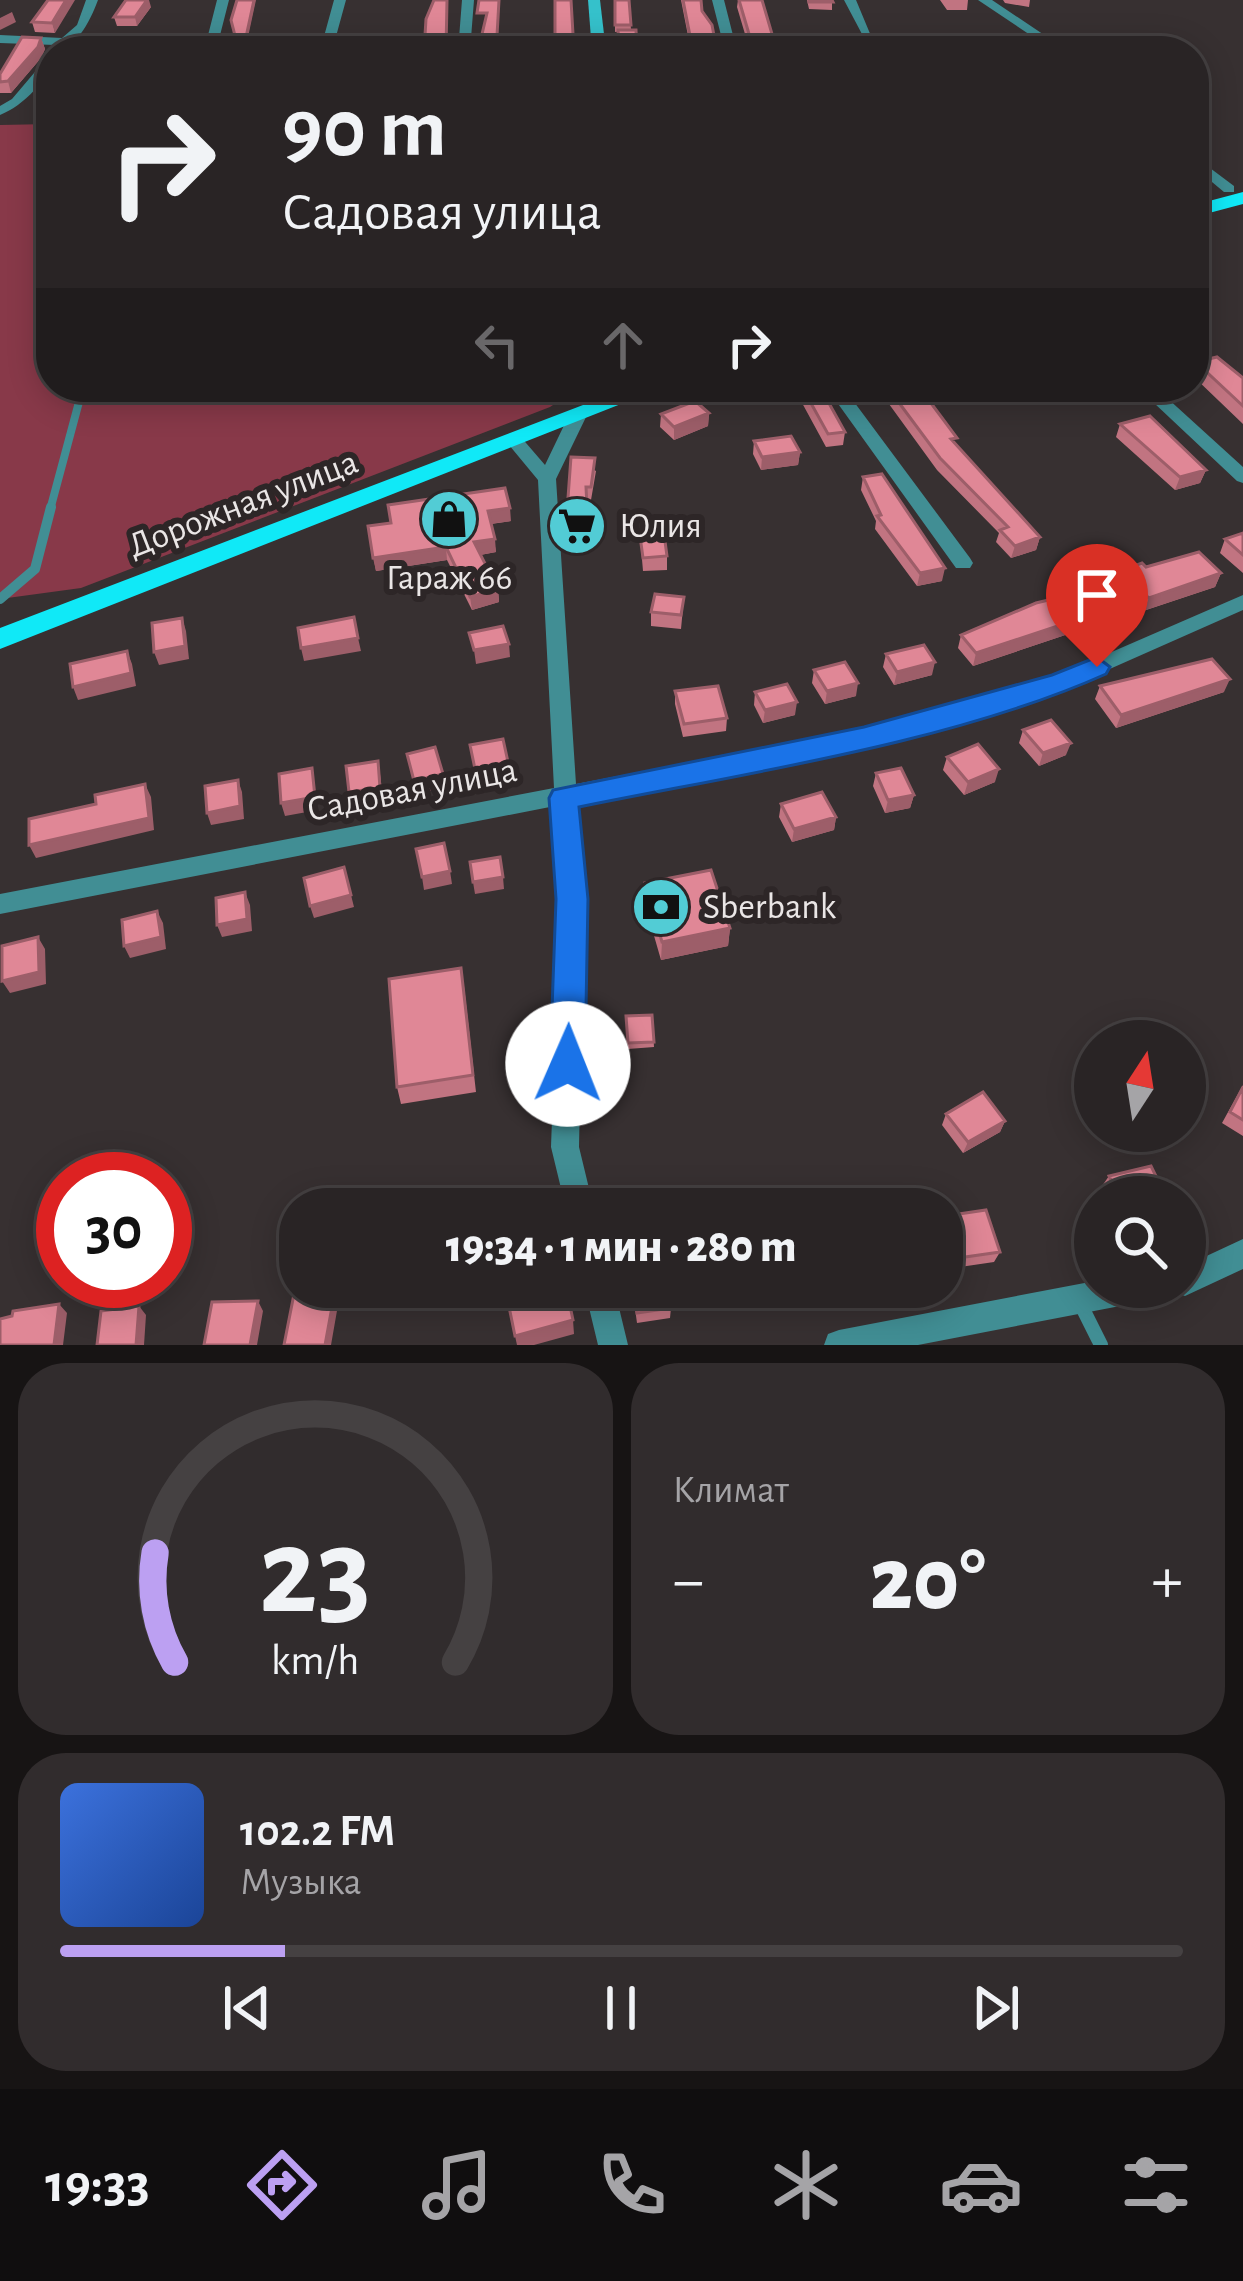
<!DOCTYPE html>
<html lang="ru">
<head>
<meta charset="utf-8">
<style>
  body { margin:0; font-family:"Alegreya Sans",sans-serif; background:#312c2d; color:#f1f3f6; height:100vh; display:flex; flex-direction:column; font-size:45px; white-space:nowrap }
  * { box-sizing:border-box; margin:0 }
  p { font-size:39px; color:#a5a4a7 }
  .icon { flex:none; width:66px; height:66px; fill:none; stroke:currentColor; stroke-width:2; stroke-linecap:round; stroke-linejoin:round }
  .map { position:relative; height:1345px; overflow:hidden }
  .sheet { display:flex; flex-direction:column; gap:18px; padding:18px; background:#171414; flex:1 }
  .sheet>* { flex:none }
  .hud { position:absolute; left:36px; top:36px; width:1173px; height:366px; border-radius:48px; box-shadow:0 6px 30px #0003,0 0 0 3px #454142; background:#292425; color:#f1f3f6; overflow:hidden }
  .needle { width:78px; rotate:12deg }
  .controls { position:absolute; left:1074px; top:1020px; display:grid; gap:24px }
  .controls a { display:grid; place-items:center; width:132px; height:132px; border-radius:50%; background:#292425; box-shadow:0 6px 30px #0003,0 0 0 3px #454142; font-size:60px }
  .speed { position:absolute; left:36px; top:1152px; display:flex; gap:24px; font-size:60px; font-weight:700; text-align:center }
  .speed>* { display:grid; place-content:center; width:156px; height:156px; border-radius:50%; background:#292425; box-shadow:0 6px 30px #0003,0 0 0 3px #454142; line-height:1 }
  .speed .limit { border:18px solid #d22; background:#fff; color:#111 }
  .pin { position:absolute; display:grid; place-items:center; width:102px; height:102px; color:#fff; margin:-123px -51px; border-radius:50% 50% 50% 0; rotate:-45deg; box-shadow:0 0 12px #0007 }
  .pin .icon { rotate:45deg }
  .me { position:absolute; width:132px; margin:-66px; rotate:1deg; stroke-linejoin:round; filter:drop-shadow(0 0 9px #0008) }
  .turn { display:flex; align-items:center; gap:42px; height:252px; padding:0 48px; font-size:54px }
  .turn .icon { width:156px; height:156px; stroke-width:2.5 }
  .turn b { display:block; font-size:84px; line-height:102px }
  .lanes { display:flex; align-items:center; height:114px; padding:0 48px; background:#0003; justify-content:center; gap:60px; direction:ltr }
  .lanes .off { opacity:.35 }
  .big { font-size:90px; font-weight:800; line-height:1.1 }
  .sheet .widget { flex:1; display:flex; flex-direction:column; justify-content:center; gap:18px; min-width:0; padding:0 42px; border-radius:48px; background:#312c2d }
  .sheet .dial { align-items:center; gap:0 }
  .dial svg { height:312px; overflow:visible; fill:none; stroke:#454142; stroke-width:7; stroke-linecap:round; text-anchor:middle }
  .dial text { fill:#f1f3f6; stroke:none }
  .song { display:flex; align-items:center; gap:36px }
  .cover { width:144px; height:144px; border-radius:18px; background:linear-gradient(135deg,hsl(220 70% 55%),hsl(220 70% 35%)) }
  .played { height:12px; border-radius:6px; background:linear-gradient(90deg,#bca0f2 20%,#454142 20%) }
  .keys { display:flex; justify-content:space-around; direction:ltr }
  .heat { display:flex; justify-content:space-between; align-items:center; font-size:66px; direction:ltr }
  .sheet .tiles { flex:1; display:grid; gap:18px; grid-template-columns:1fr 1fr }
  .widget:last-child { grid-column:span 2 }
  .trip { position:absolute; left:279px; top:1188px; width:684px; height:120px; border-radius:48px; background:#292425; box-shadow:0 6px 30px #0003,0 0 0 3px #454142; font-weight:800; line-height:120px; text-align:center }
  .menu { display:flex; height:192px; justify-content:space-around; align-items:center; background:#100e0f; color:#a5a4a7 }
  .menu .icon { width:84px; height:84px }
  .menu .on { color:#bca0f2 }
  .menu b { font-size:54px; color:#f1f3f6 }
  .map>svg:first-child { display:block }
</style>
</head>
<body>
<div class="map">
<svg width="1243" height="1345" viewBox="0 0 1243 1345">
  <rect width="100%" height="100%" fill="#373031"/>
  <path fill="#883949" d="M51,124v263h529l-30,20 -469,181 -81,11v-474z"/>
  <g fill="none" stroke-linecap="round" stroke-linejoin="round">
    <path stroke="#418e94" stroke-width="8" d="M50,510l33,-123"/>
    <path stroke="#418e94" stroke-width="10" d="M0,599l35,-30 16,-62"/>
    <path stroke="#418e94" stroke-width="14" d="M1081,1305l20,40"/>
    <path fill="#418e94" fill-rule="evenodd" d="M86,0h12c-9,24 -22,49 -47,53l4,-8 -55,-2v-8l62,3 15,-13z
      M217,0h12l-13,51h-12z
      M334,0h12l-14,51h-12z
      M462,0h12l-4,51h-12z
      M712,0h12l13,51h-12z
      M844,0h12l15,36h-8z
      M978,0h14l76,51h-14z
      M51,53c0,26 -28,53 -51,62v-9l12,-7z
      M1194,156l40,30v6h-10l-30,-25z
      M826,387h17l127,171 3,5 -3,5h-14z
      M1137,387h18l88,80v16l-6,-2z
      M578,410l9,5 -31,64 20,305 288,-55 190,-52 189,-82v15l-183,81 -196,54 -286,56 6,98 -5,248 15,62h-28l-15,-62 9,-248 -5,-93 -555,108v-20l554,-106 -16,-308 -33,-40 9,-5 6,1 25,29 24,-50z
      M1243,1239v30l-58,27 -11,-4 -1,-5h12v-21z
      M1095,1281v6h61l-4,11 -11,4 -223,43h-94l4,-11 11,-4z
      M584,1287h30l14,58h-30z"/>
    <path fill="#35c1cb" fill-rule="evenodd" d="M588,0h12l6,51h-14z"/>
    <path fill="#10e9f7" fill-rule="evenodd" d="M1243,192v12l-49,13v-12z
      M630,387h34l-664,262v-21z"/>
  </g>
  <path fill="#c17481" d="M48,0l7,33 -20,-1 -3,-10z
    M615,0h14l2,30 -16,2z
    M681,0h20l1,11 15,40h-26z
    M738,0l39,51h-27l-13,-44z
    M807,0h25v10l-23,-1z
    M940,0h28l-1,10h-20z
    M1003,0h27l-1,7 -24,-4z
    M151,7l-14,19h-20l-3,-9z
    M22,37l19,1 4,11 -4,9 -30,35h-11v-19z
    M1196,362l47,16v46l-49,-47z
    M795,387h25l25,45 -2,13 -17,2 -31,-57z
    M891,392l64,52 85,93 -4,13 -25,8 -15,-16 3,-9 -62,-63 -48,-66z
    M709,413l-1,13 -34,14 -14,-13 1,-13z
    M1120,424l86,46 -6,13 -25,7 -59,-53z
    M754,441l46,11 -2,13 -37,5 -8,-16z
    M571,457l25,14 -5,29h-5l2,38h-22z
    M863,477l79,104 -25,5 -42,-57 1,-8 -15,-31z
    M511,521l-20,3 5,28 -16,3 18,34 1,13 -27,8 -25,-50 -71,11 -8,-45z
    M1243,533v40l-23,-20 5,-14z
    M640,536l27,20v14l-24,1z
    M1146,567l75,6 -6,14 -72,24 -28,-27 5,-13z
    M684,597l-3,32 -30,-3v-14z
    M1112,608l-5,13 -134,45 -15,-18 3,-13z
    M886,654l46,21 -38,10 -11,-18z
    M814,670l42,26 -31,8 -13,-21z
    M1100,686l124,6 -108,36 -21,-29z
    M675,691l52,27 -1,13 -43,6 -8,-33z
    M755,692l40,23 -32,8 -9,-18z
    M1023,730l43,25 -27,11 -20,-23z
    M947,757l48,25 -31,13 -21,-25z
    M876,773l38,22 -4,13 -25,5 -12,-27z
    M380,774l3,26 -31,5 -3,-13z
    M781,804l55,13 -2,13 -42,12 -13,-25z
    M645,883l85,45 -2,18 -67,14 -17,-59z
    M464,986l12,106 -75,12 -4,-17z
    M652,1015l2,32 -26,2 -2,-33z
    M1243,1085v51l-21,-13z
    M946,1114l59,7 -5,11 -37,21 -21,-28z
    M1109,1176l57,21h-58l-6,-11z
    M952,1215l48,37 -6,10 -34,5 -13,-42z
    M632,1287h36l3,21 -1,10 -33,5z"/>
  <path fill="#9d5e69" d="M66,0h9l-20,33 -3,-10z
    M147,0h2l2,7 -14,19 -2,-9z
    M254,0h2l-11,51h-2z
    M12,12l4,10 -16,8v-12z
    M41,38l4,11 -4,9 -30,35 -3,-12z
    M975,387h21l-22,7z
    M709,413l-1,13 -34,14v-13z
    M800,452l-2,13 -37,5 1,-13z
    M1206,470l-6,13 -25,7 5,-13z
    M510,508l1,13 -22,3 -1,-13z
    M1040,537l-4,13 -25,8 4,-12z
    M495,539l1,13 -21,4 -1,-14z
    M446,547l1,13 -71,11 -3,-13z
    M945,568l-3,13 -25,5 3,-13z
    M1221,573l-6,14 -72,24 6,-13z
    M498,589l1,13 -27,8 -2,-13z
    M1112,608l-5,13 -134,45 3,-13z
    M182,618l4,13 3,28 -30,6 -5,-13z
    M358,638l3,13 -57,10 -3,-13z
    M509,644l1,13 -34,7 -2,-14z
    M127,651l5,13 4,22 -58,14 -5,-13z
    M935,662l-3,13 -38,10 3,-13z
    M1230,679l-6,13 -108,36 5,-13z
    M858,683l-2,13 -31,8 2,-13z
    M797,702l-2,13 -32,8 2,-13z
    M1071,743l-5,12 -27,11 4,-13z
    M508,762l2,13 -34,6 -1,-12z
    M312,768l6,42 -33,6 -4,-13z
    M999,769l-4,13 -31,13 4,-13z
    M443,774l2,13 -29,7 -2,-13z
    M238,780l4,12 2,27 -33,6 -4,-12z
    M145,784l6,13 3,33 -118,28 -7,-13z
    M914,795l-4,13 -25,5 3,-13z
    M836,817l-2,13 -42,12 2,-13z
    M450,871l2,13 -28,6 -2,-13z
    M503,877l1,12 -29,5 -2,-12z
    M245,892l5,13 2,26 -30,6 -5,-12z
    M351,895l3,12 -40,11 -4,-12z
    M157,911l6,12 3,26 -36,9 -6,-12z
    M730,928l-2,18 -67,14 1,-18z
    M38,937l7,12 1,35 -36,9 -8,-12z
    M1005,1121l-5,11 -37,21 5,-11z
    M334,1296l4,9 -7,40h-6z
    M258,1301l5,10 -6,34h-7z
    M59,1304l8,9 -4,32h-9z
    M139,1306l7,9 -2,30h-8z
    M573,1320l1,14 -40,11h-17l-2,-9z"/>
  <path fill="#e08796" stroke="#9d5e69" stroke-width="3" d="M48,0h18l-14,23 -20,-1z
    M126,0h21l-12,17h-21z
    M237,0h17l-11,51h-4l-8,-31z
    M434,0h13l-1,51h-22l2,-32z
    M479,0h20l-2,36h7l-2,15h-24l9,-38h-10z
    M555,0h16l3,51h-19z
    M615,0h14l2,25h-16z
    M683,0h18l1,11 10,14 5,26h-24z
    M739,0h23l15,51h-23z
    M809,0h23l1,2h-24z
    M618,30h18l1,21h-18z
    M22,37l19,1 -3,9 -30,34 -8,1v-8z
    M1217,357l26,21v28l-47,-44z
    M802,387h18l25,45 -17,2z
    M919,387l38,51 -6,1 89,98 -25,9 -15,-16 8,-3 -68,-69 -49,-66z
    M695,401l14,12 -35,14 -13,-13z
    M1150,416l56,54 -26,7 -60,-53z
    M791,436l9,16 -38,5 -8,-16z
    M571,457l24,1 -4,29h-5l2,38h-22z
    M882,474l63,94 -25,5 -43,-57 4,-1 -18,-38z
    M505,488l5,20 -22,3 7,28 -21,3 24,47 -28,8 -24,-50 -73,11 -5,-32 23,-3 -3,-18z
    M1243,533v22l-18,-16z
    M664,534l3,22 -24,2 -3,-22z
    M1199,552l22,21 -72,25 -29,-27 22,-8 4,4z
    M1095,589l17,19 -136,45 -15,-18 75,-32z
    M655,594l29,3 -3,18 -30,-3z
    M354,617l4,21 -57,10 -3,-20z
    M182,618l3,28 -31,6 -2,-29z
    M503,626l6,18 -35,6 -5,-17z
    M924,645l11,17 -38,10 -11,-18z
    M127,651l4,22 -58,14 -3,-23z
    M1212,659l18,20 -109,36 -21,-29z
    M845,662l13,21 -31,8 -13,-21z
    M787,684l10,18 -32,8 -10,-18z
    M718,686l9,32 -43,6 -9,-33z
    M1051,720l20,23 -28,10 -20,-23z
    M503,739l5,23 -33,7 -5,-24z
    M978,744l21,25 -31,13 -21,-25z
    M435,747l8,27 -29,7 -7,-27z
    M378,761l2,27 -31,4 -3,-26z
    M312,768l3,29 -34,6 -2,-29z
    M901,768l13,27 -26,5 -12,-27z
    M238,780l2,26 -33,7 -2,-27z
    M145,784l4,34 -120,27v-26l67,-15 -1,-9z
    M822,792l14,25 -42,12 -13,-25z
    M444,843l6,28 -28,6 -6,-28z
    M500,857l3,20 -30,5 -3,-20z
    M344,867l7,28 -41,11 -6,-28z
    M711,870l19,58 -68,14 -17,-59z
    M245,892l2,27 -30,6 -1,-27z
    M157,911l4,26 -37,9 -2,-26z
    M38,937l1,35 -37,9v-35z
    M461,968l12,107 -76,12 -8,-108z
    M652,1015l2,27 -26,1 -2,-27z
    M1243,1087v33l-13,-8z
    M983,1092l22,29 -37,21 -22,-28z
    M1151,1166l15,31h-47l-10,-21z
    M986,1210l14,42 -35,5 -13,-42z
    M505,1287h61l7,33 -58,16z
    M634,1287h34l3,21 -34,5z
    M294,1294l40,2 -9,49h-41z
    M258,1301l-8,44h-46l8,-43z
    M59,1304l-5,41h-54v-26l12,-3 1,-5z
    M139,1306l-3,39h-39l4,-34z"/>
  <path fill="#1a73e8" stroke="#114b97" stroke-width="3" d="M1097,657l13,10 -4,7c-154,69 -360,99 -527,133l9,92 -3,165 -5,11 -12,5 -13,-5 -5,-11 6,-165 -7,-101 4,-8 311,-63 188,-52z"/>
  <defs>
    <symbol id="shop-disc" viewBox="-11 -11 22 22"><circle r="9.5" fill="#52ccd5" stroke="#2d2627"/><path d="M-5-2.5h2.3a2.7 3.5 0 0 1 5.4 0H5L5.5 6h-11ZM-1.5-2.5h3a1.5 2.3 0 0 0-3 0Z" fill="#111"/></symbol>
    <symbol id="supermarket-disc" viewBox="-11 -11 22 22"><circle r="9.5" fill="#52ccd5" stroke="#2d2627"/><path d="M-6-5.5h2.5l.6 2H6L4.5 2H-2.5L-4.4-4H-6ZM-1.5 3.2a1.3 1.3 0 1 0 .1 0ZM3 3.2a1.3 1.3 0 1 0 .1 0Z" fill="#111"/></symbol>
    <symbol id="bank-disc" viewBox="-11 -11 22 22"><circle r="9.5" fill="#52ccd5" stroke="#2d2627"/><path d="M-6-4H6V4H-6ZM0-2.3a2.3 2.3 0 1 0 0 4.6a2.3 2.3 0 1 0 0-4.6Z" fill="#111"/></symbol>
  </defs>
  <g fill-rule="evenodd">
    <use href="#shop-disc" x="416" y="486" width="66" height="66"/>
    <use href="#supermarket-disc" x="544" y="493" width="66" height="66"/>
    <use href="#bank-disc" x="628" y="874" width="66" height="66"/>
  </g>
  <g text-anchor="middle" dominant-baseline="central" stroke-width="12" stroke-linejoin="round" paint-order="stroke">
    <g font-size="36" fill="#eae6e6" stroke="#2d2627">
      <text transform="translate(243 504) rotate(-21)">Дорожная улица</text>
      <text transform="translate(412 790) rotate(-11)">Садовая улица</text>
    </g>
    <g font-size="36" fill="#eae6e6" stroke="#2d2627" text-anchor="start">
      <text x="619" y="526">Юлия</text>
      <text x="449" y="578" text-anchor="middle">Гараж 66</text>
      <text x="703" y="907">Sberbank</text>
    </g>
  </g>
</svg>
<div class="controls">
<a><svg class="needle" viewBox="-14 -14 28 28"><path d="M0-13l5 13h-10z" fill="#e53935"/><path d="M0 13l5-13h-10z" fill="#a5a4a7"/></svg></a>
<a><svg class="icon" aria-label="search" viewBox="0 0 24 24"><circle cx="10" cy="10" r="6"/><path d="M15 15l6 6"/></svg></a>
</div>
<div class="speed"><div class="limit">30</div></div>
<div class="pin" style="left:1097px;top:667px;background:#d93025"><svg class="icon" aria-label="arrive" viewBox="0 0 24 24"><path d="M6 21V4h12l-3 4 3 4H6"/></svg></div>
<svg class="me" style="left:568px;top:1064px" viewBox="-20 -20 40 40"><circle r="19" fill="#fff"/><path d="M0-13L10 11 0 6-10 11z" fill="#1a73e8"/></svg>
<div class="trip">19:34 · 1 мин · 280 m</div>
<div class="hud">
<div class="turn"><svg class="icon" aria-label="right" viewBox="0 0 24 24"><path d="M7 20v-9h11M14 6l5 5-5 5"/></svg><div><b>90 m</b>Садовая улица</div></div>
<div class="lanes"><svg class="icon off" aria-label="left" viewBox="0 0 24 24"><path d="M17 20v-9H6M10 6l-5 5 5 5"/></svg><svg class="icon off" aria-label="ahead" viewBox="0 0 24 24"><path d="M12 20V5M6 11l6-6 6 6"/></svg><svg class="icon" aria-label="right" viewBox="0 0 24 24"><path d="M7 20v-9h11M14 6l5 5-5 5"/></svg></div>
</div>
</div>
<section class="sheet">
<div class="tiles">
<div class="widget dial"><svg viewBox="0 0 100 80">
<path d="M14 69A42 42 0 1 1 86 69"/>
<path d="M14 69A42 42 0 0 1 9 41" stroke="#bca0f2"/>
<text x="50" y="56" font-size="32" font-weight="700">23</text>
<text x="50" y="72" font-size="11">km/h</text>
</svg></div>
<div class="widget"><p>Климат</p>
<div class="heat"><a>−</a><b class="big">20°</b><a>+</a></div>
</div>
<div class="widget">
<div class="song"><i class="cover"></i><div><b>102.2 FM</b><p>Музыка</p></div></div>
<div class="played"></div>
<div class="keys"><svg class="icon" aria-label="previous" viewBox="0 0 24 24"><path d="M18 5L8 12l10 7zM5 5v14"/></svg><svg class="icon" aria-label="pause" viewBox="0 0 24 24"><path d="M8 5v14M16 5v14"/></svg><svg class="icon" aria-label="next" viewBox="0 0 24 24"><path d="M6 5l10 7-10 7zM19 5v14"/></svg></div>
</div>
</div>
</section>
<nav class="menu">
<b>19:33</b>
<svg class="icon on" aria-label="directions" viewBox="0 0 24 24"><path d="M12 3l9 9-9 9-9-9zM9 14v-3h6M13 9l2 2-2 2"/></svg>
<svg class="icon" aria-label="music" viewBox="0 0 24 24"><path d="M9 18V5l10-2v13"/><circle cx="6" cy="18" r="3"/><circle cx="16" cy="16" r="3"/></svg>
<svg class="icon" aria-label="phone" viewBox="0 0 24 24"><path d="M5 4h4l2 5-3 2q2 4 5 5l2-3 5 2v4C11 20 4 13 5 4z"/></svg>
<svg class="icon" aria-label="climate" viewBox="0 0 24 24"><path d="M12 3v18M4 7l16 10M4 17L20 7"/></svg>
<svg class="icon" aria-label="car" viewBox="0 0 24 24"><path d="M5 17H2v-5l4-1 3-4h7l3 4 3 1v5h-3M9 17h6M6 11h13"/><circle cx="7" cy="17" r="2"/><circle cx="17" cy="17" r="2"/></svg>
<svg class="icon" aria-label="filters" viewBox="0 0 24 24"><path d="M4 7h16M4 17h16"/><circle cx="9" cy="7" r="2"/><circle cx="15" cy="17" r="2"/></svg>
</nav>
</body>
</html>
